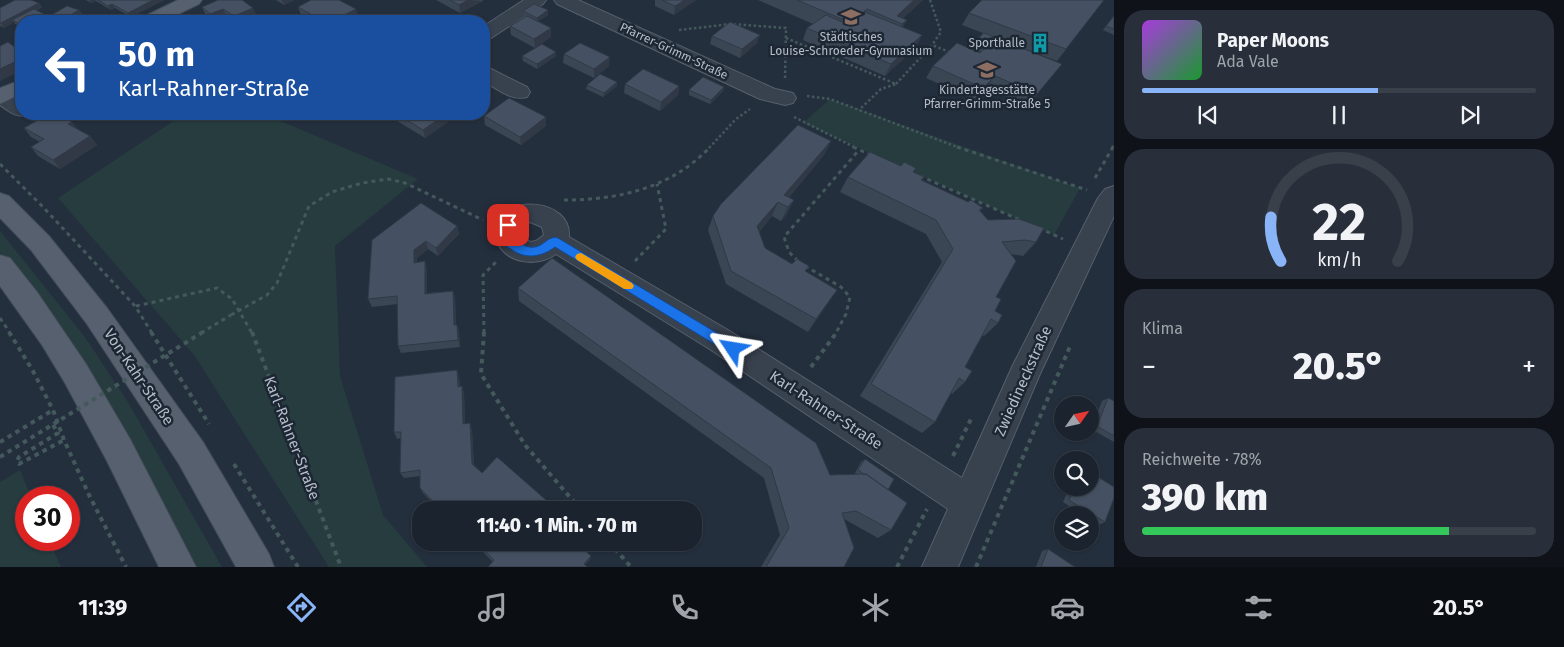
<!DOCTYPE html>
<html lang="de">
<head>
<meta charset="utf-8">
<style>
  body { margin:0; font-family:"Fira Sans",sans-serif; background:#282f3a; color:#f1f3f6; height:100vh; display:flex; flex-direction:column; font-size:19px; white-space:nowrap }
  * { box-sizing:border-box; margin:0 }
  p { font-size:16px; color:#a0a4aa }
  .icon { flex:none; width:28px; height:28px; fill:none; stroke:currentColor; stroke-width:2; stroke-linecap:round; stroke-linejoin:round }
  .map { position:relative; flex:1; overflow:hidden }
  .side { display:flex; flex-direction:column; gap:10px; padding:10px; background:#0f1319; width:450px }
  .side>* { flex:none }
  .guide { position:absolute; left:15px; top:15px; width:475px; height:105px; border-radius:20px; box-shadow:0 1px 4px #0004,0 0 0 1px #39404a; background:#1a4fa0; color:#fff; overflow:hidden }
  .needle { width:32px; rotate:56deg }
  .buttons { position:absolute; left:1054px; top:396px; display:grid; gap:10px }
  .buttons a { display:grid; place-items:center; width:45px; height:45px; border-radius:50%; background:#1b232e; box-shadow:0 1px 4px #0004,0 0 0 1px #39404a; font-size:25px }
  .speed { position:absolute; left:15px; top:486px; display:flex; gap:10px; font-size:25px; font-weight:700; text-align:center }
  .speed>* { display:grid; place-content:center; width:65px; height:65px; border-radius:50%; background:#1b232e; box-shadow:0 1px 4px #0004,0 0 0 1px #39404a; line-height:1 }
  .speed .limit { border:8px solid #d22; background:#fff; color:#111 }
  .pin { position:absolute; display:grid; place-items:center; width:42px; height:42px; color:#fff; margin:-21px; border-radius:10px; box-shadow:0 2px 8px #0006 }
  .me { position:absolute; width:55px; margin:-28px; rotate:303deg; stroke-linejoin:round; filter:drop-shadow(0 0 4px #0008) }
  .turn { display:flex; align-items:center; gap:18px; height:105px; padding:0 20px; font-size:22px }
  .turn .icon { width:65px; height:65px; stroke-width:2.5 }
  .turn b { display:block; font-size:35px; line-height:42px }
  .big { font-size:38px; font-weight:800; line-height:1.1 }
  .side .tile { flex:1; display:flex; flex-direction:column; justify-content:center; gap:8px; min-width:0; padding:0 18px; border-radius:20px; background:#282f3a }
  .side .dial { align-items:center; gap:0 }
  .dial svg { height:130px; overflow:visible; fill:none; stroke:#39404a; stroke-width:7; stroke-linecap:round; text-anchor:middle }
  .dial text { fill:#f1f3f6; stroke:none }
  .song { display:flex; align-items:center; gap:15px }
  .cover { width:60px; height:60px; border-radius:8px; background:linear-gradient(135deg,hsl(280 70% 55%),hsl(130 70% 35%)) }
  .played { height:5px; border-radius:2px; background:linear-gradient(90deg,#8ab4f8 60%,#39404a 60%) }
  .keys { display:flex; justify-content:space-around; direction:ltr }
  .heat { display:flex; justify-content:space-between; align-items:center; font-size:28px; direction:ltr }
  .charge { height:8px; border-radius:4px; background:linear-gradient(90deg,#34c759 78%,#39404a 0) }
  .trip { position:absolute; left:412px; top:501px; width:290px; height:50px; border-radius:20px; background:#1b232e; box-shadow:0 1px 4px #0004,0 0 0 1px #39404a; font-weight:800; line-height:50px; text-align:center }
  .dock { display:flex; height:80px; justify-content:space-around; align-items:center; background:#0b0e12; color:#a0a4aa }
  .dock .icon { width:35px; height:35px }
  .dock .current { color:#8ab4f8 }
  .dock b { font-size:22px; color:#f1f3f6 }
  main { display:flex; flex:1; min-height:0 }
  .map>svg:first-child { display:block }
</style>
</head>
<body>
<main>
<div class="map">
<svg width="1114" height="567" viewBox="0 0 1114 567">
  <rect width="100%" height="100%" fill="#242f3e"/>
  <path fill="#263c3f" d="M830,99l250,89 -26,47 -251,-112z
    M184,114h80l154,65 -83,67 5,130 43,139 44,52h-98l-135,-212 -136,-157z
    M0,231l85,106 43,65 94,165h-34l-118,-223 -70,-92z
    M20,470l11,27 -5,1v42h23l12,27h-61v-85z"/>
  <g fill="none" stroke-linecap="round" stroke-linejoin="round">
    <defs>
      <path id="minor" d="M524,0h22l-3,4 -52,34 -7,2v-14z
        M554,0h24l197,89 18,4 3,5 -3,5 -8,2 -25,-6 -203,-95z
        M484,67l7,2 36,18 3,5 -3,5c-16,4 -30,-8 -43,-16z
        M2,89l8,2 11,9v14l8,1c-13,3 -19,-3 -29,-10v-15z
        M1114,186v30l-75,160 -81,191h-36l26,-58 -240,-161 -152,-94c-18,13 -47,10 -58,-10 -3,-6 -5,-11 -3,-18 11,-33 77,-27 74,11l159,93 234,148 51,-113 85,-167 7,-9zM530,222l12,5 2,8 -8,6 -6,1 -10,-7v-6z"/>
      <path id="major" d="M178,0h24l-3,4 -35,17h-23l2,-4z
        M21,80v14l-21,10v-16z
        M0,193l9,3 40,40 58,72 96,134 66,112 5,13h-38l-57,-103 -92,-140 -56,-74 -31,-32z
        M0,255l10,3 27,34 49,72 44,75 66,128h-37l-52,-106 -42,-78 -23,-38 -42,-59z"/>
    </defs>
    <use href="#minor" stroke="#565f6c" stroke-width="2"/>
    <use href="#major" stroke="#414a57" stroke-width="2"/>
    <path stroke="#44595c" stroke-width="2.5" stroke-dasharray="2.5 2.5" stroke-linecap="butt" d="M930,0l11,32 -9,13
      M679,30l52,-6 55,4 -1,51
      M786,38l110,46 -15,5 -22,21
      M896,84l36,-39 20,8
      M807,96l23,3 130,49
      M794,117l62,31
      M709,148l27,-29 14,-10
      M1112,148l2,-4"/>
    <path stroke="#44595c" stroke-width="3" stroke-dasharray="4 4" stroke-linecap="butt" d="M853,147l18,8
      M957,147l130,43
      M0,164l43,43 92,99 17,27
      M920,176l100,44
      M1095,178l18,-31
      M564,200c54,0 108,-12 146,-53
      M1039,228l24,11
      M635,261l31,-32 -9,-45
      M798,261l-9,-9 -5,-15 75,-87
      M805,266l36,21 9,10 -4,17 -10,19
      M136,306l81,-18 15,11 20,34
      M231,315l36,-20 10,-12 32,-77 23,-14 30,-9 26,-4 17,4 78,37
      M0,318l10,15
      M484,333l-1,-58 13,-13"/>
    <path stroke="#44595c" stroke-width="4" stroke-dasharray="4.5 4.5" stroke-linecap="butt" d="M9,332l24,39 20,39 11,30 25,55 37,72
      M151,332l58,92
      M252,332l89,235
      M484,332l-3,42 44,71 56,65
      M811,367l26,-35
      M53,425l5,8 -39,24 -2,4 2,3 45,-24
      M0,442l53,-32
      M953,456l19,-39
      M234,464l64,103
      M609,542l22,25
      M897,567l30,-58
      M976,567l95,-223"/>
    <use href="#minor" fill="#38414e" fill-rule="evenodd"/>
    <use href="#major" fill="#56606e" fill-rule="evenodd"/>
    <path stroke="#44595c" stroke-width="3" stroke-dasharray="4 4" stroke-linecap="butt" d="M201,333l30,-18"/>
    <path stroke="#44595c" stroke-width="4" stroke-dasharray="4.5 4.5" stroke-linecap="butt" d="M0,457l203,-125"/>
  </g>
  <path fill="#3b4654" d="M86,0h78l-33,17 -16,-9 -4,2 -15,-9 -5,2z
    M218,0l39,16 -11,5h-13l-6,-4 -10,4h-4l-7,-5 -4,-9z
    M276,0h18l-10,5z
    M436,0h47v1l-23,12z
    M655,0h41l-22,15 -19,-9z
    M758,0h165l-20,18v9l13,20 -31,29 -82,-36 4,-12 6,-4z
    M1104,0l-47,61 -37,-14 42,17 -35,42 -41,-18 -11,12 -49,-22 7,-12 37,-18 2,-4 11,-11 -21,-8 7,-12z
    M39,3l3,4 -21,14v6l-6,-3 -1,-2 -10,6 -4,-2v-18z
    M298,7l60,10 -7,4h-39l-11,-6z
    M79,10l3,4 -12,7h-5l-9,-3 -3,-4z
    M548,10v5l-10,6 13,7v9l-16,11 -24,-13 -1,-9 16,-9 -3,-1v-5z
    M1114,15v20l-11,-5z
    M712,36l45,7 -17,15 -30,-14z
    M564,54l45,12 -15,12 -31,-15z
    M522,56h34l-19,13 -14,-8z
    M625,84l54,2 -1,9 -18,16 -36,-18z
    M587,85l30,1 -14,11 -17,-8z
    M724,87l-1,4 -13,13 -21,-9v-5z
    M92,114h17l-8,4z
    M388,114h70v1l-33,23 -36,-22z
    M484,116l62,10 -25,19 -36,-20z
    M24,128l55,2 11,6 7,9 -37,24 -22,-13 -7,-9 9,-5 -9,-5z
    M831,141l-7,14 -35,42 -2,17 -6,7 -9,-5 -13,16 6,16 72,42 -29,42 -82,-48 -18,-54 5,-14z
    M913,172l9,8 46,22 15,6 -3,3 8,9 48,22 -13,14 -12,-2 -15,43 -1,14 3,12 -14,13 -2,-1 -17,32v15l-13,12 -1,-1 -16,29 -13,11 -62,-37 82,-134 -16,-28 -86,-42 8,-15z
    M457,226l2,8 -21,22 -10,-7 -11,9v4l10,7v24l26,-2 2,7 1,27h1l2,7 1,15 -59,6 -3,-7v-42l-26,3 -4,-8 4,-59z
    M518,288l312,187 26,-1 -1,-1 6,-11 4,-3 23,31 3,40 -13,8 -34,-19v48h-83l19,-32 -16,-57 -245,-177z
    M459,377l1,10 2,-1 2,7 1,31 7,6 2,35 8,8 64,27v5l-5,5h-101l-17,-17 -3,-5v-12l-16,2 -4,-5 1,-35 -4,1 -3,-7z
    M1108,398l6,3v41l-23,-13 11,-28z
    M1069,488h21l15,34 -6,3 -9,-6v-4h-7l-20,-13z
    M473,542h103l15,14 -1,4 -97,2z
    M1048,549l27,18h-39l6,-16z"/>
  <path fill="#303945" d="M89,0h6l1,1 -5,2z
    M153,0h11l-33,17 -3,-4z
    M282,0h12l-10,5z
    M468,0l15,1 -23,12 -1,-8z
    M685,0h11l-22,15 1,-9z
    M914,0h9l-24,22 -2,-6z
    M39,3l3,4 -26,15 -4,-2 2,2 -10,6 -3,-5z
    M112,4l3,4 -4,2 -3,-4z
    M253,8l4,8 -11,5h-10l-2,-5z
    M223,9l4,8 -10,4h-3l-4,-7z
    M356,9l2,8 -7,4h-19z
    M867,9l-7,15 -16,13 7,-14z
    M79,10l3,4 -12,7h-2l-3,-3z
    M548,10v5l-11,7v-4z
    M907,20l-8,15 -4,3 7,-14z
    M551,28v9l-16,11 -1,-9z
    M760,35l-3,8 -17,15 2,-9z
    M922,35l-6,12 -31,29 6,-12z
    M556,52v4l-19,13v-5z
    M610,57l-1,9 -15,12v-9z
    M21,59v12l-21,10v-12z
    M995,76l-9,12 -11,12 8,-12z
    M617,82v4l-14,11 1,-4z
    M679,86l-1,9 -18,16 1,-9z
    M724,87l-1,4 -13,13 1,-4z
    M98,114h11l-8,4z
    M155,114h6l-4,3z
    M446,114h12v1l-33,23 -2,-8z
    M546,117v9l-25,19 -1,-8z
    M72,122l7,8 -11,-6z
    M90,136l7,9 -37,24 -7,-9z
    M831,141l-7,14 -42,49 2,-9z
    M794,200l-7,14 -6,7 7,-14z
    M778,202l-6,14 -21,24 6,-14z
    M457,226l2,8 -21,22 -2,-8z
    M426,241l2,8 -11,9 -1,12 -2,-7v-13z
    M425,261l2,8v32l-2,-7z
    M837,290l-9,13 -20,29 8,-13z
    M453,291l2,7 1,35 -2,-8z
    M457,325l2,7 1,15 -2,-7z
    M457,370l2,7 1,17 -2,-7z
    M462,386l2,7 1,37 -2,-6z
    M470,423l2,7 2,40 -2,-6z
    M546,500v5l-5,5h-3v-2z
    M591,556l-1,4 -6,7v-3z"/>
  <path fill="#455162" stroke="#303945" d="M15,0h16l8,3 -38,20h-1v-15z
    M98,0h55l-25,13 -16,-9 -4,2z
    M218,0h24l11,8 -19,8 -11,-7 -13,5 -8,-7z
    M311,0h28l17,9 -24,12h-9l-25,-14z
    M450,0h18l-9,5z
    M662,0h23l-10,6z
    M797,0h117l-17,16 10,4 -5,4 -35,-15 -16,14z
    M982,0h122l-38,49 -97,-36z
    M534,4l14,6 -11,8 -14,-7z
    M67,6l12,4 -14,8 -12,-4z
    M34,9l24,12h-37v4l-9,-5z
    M865,12l57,23 -31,29 -84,-36 19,-13 23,10z
    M376,15l11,6h-21z
    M527,16l24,12 -17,11 -24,-13z
    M1114,16v13l-8,-3z
    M730,22l30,13 -18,14 -30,-13z
    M984,33l78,31 -25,30 -42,-18 -12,12 -50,-22 24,-23 23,10 4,-4 -12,-5z
    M8,42l13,10v7l-21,10v-23z
    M580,43l30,14 -16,12 -30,-15z
    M542,44l14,8 -19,12 -15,-8z
    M643,69l36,17 -18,16 -36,-18z
    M600,74l17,8 -13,11 -17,-8z
    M703,77l21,10 -13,13 -22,-10z
    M509,98l37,19 -26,20 -36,-21z
    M48,114h10l14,8 -4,2 22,12 -37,24 -22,-13 13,-8 -20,-11z
    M397,114h49l-23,16z
    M798,125l33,16 -47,54 10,5 -6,7 -10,-5 -21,24 8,22 27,16 5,-5 12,7 -4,5 32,19 -21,29 -85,-48 -18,-55 8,-12z
    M870,152l31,14 3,-4 12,6 -3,4 11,5 -3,3 47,22 3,-2 12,8 -4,2 9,10 31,-1 25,9 -8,14 -11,-2 -23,2 14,19 -20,36 5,2 -6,12 7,4 -4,8 -7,-4 -26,48 7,4 -7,11 -6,-4 -24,44 -64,-38 82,-135 -17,-29 -88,-43z
    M421,203l36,23 -21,22 -10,-7 -12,9v13l11,-2v33l28,-3 1,34h3l1,15 -60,6 -1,-50 -29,3 4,-59z
    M552,258l264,185 14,32 36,-1 41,29 -16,27 -35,-19 -14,2 12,35 -10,19h-78l23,-39 -18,-60 -253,-180z
    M457,370l1,17 4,-1 1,38 7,-1 2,41 10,9 15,-16 49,43 -8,8 2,2h-98l-22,-22v-18l-20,3 1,-41h-7l1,-55z
    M1108,398l6,3v35l-17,-10z
    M865,459l29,20 -6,11 -22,-16h-2l-6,-4z
    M1090,472l24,15v11l-9,24 -36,-22 5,-12h16z
    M476,542h100l15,14 -7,8 3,3h-99l6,-7z
    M1048,549l27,18h-34z"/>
  <path fill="#1a73e8" stroke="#114b97" d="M508,221l5,4v14c29,21 30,-5 45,-1l179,107 2,4 -2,4 -4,1 -4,-1 -174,-106c-13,10 -30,13 -44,2 -5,-3 -9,-7 -10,-12 -1,-4 1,-9 2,-12z"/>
  <path fill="#f59e0b" d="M581,253l51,30 2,3 -2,3h-8l-47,-29 -2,-3 2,-3z"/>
  <defs>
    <symbol id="school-bare" viewBox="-9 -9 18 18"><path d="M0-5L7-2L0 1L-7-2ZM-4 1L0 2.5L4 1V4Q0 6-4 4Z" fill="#8d6e63" stroke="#1d2633" stroke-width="2.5" paint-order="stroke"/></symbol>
    <symbol id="building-bare" viewBox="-9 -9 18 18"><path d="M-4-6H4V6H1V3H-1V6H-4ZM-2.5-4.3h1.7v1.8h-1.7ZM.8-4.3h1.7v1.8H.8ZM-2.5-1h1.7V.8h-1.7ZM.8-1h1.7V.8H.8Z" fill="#0f9aa8" stroke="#1d2633" stroke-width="2.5" paint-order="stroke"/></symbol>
  </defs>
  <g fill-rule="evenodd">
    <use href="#school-bare" x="837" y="3" width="28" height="28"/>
    <use href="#building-bare" x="1026" y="29" width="28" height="28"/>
    <use href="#school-bare" x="973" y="56" width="28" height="28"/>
  </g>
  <g text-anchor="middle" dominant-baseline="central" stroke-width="5" stroke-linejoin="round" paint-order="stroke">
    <g font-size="12" fill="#b4bcc9" stroke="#1d2633">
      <text x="851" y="37">Städtisches<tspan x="851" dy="14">Louise-Schroeder-Gymnasium</tspan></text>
      <text x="1025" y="43" text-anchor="end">Sporthalle</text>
      <text x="987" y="90">Kindertagesstätte<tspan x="987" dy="14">Pfarrer-Grimm-Straße 5</tspan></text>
    </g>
    <g font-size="12" fill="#b4bcc9" stroke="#1d2633">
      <text transform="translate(674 51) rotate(25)">Pfarrer-Grimm-Straße</text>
    </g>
    <g font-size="15" fill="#b4bcc9" stroke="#1d2633">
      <text transform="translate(139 377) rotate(56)">Von-Kahr-Straße</text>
      <text transform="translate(1023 381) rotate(-66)">Zwiedineckstraße</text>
      <text transform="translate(826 410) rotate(33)">Karl-Rahner-Straße</text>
      <text transform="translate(292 438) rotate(69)">Karl-Rahner-Straße</text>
    </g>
  </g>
</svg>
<div class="buttons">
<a><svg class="needle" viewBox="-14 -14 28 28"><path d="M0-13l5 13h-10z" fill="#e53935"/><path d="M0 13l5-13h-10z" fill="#a0a4aa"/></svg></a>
<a><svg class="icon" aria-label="search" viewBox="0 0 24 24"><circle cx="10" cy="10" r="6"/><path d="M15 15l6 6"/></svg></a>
<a><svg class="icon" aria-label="layers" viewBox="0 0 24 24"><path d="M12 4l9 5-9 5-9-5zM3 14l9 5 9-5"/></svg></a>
</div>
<div class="speed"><div class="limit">30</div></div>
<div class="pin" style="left:508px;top:225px;background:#d93025"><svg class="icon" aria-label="arrive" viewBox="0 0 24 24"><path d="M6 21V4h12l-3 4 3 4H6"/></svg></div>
<svg class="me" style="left:733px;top:349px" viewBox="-20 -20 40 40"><path d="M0-17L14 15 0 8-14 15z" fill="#1a73e8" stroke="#fff" stroke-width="4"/></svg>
<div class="trip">11:40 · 1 Min. · 70 m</div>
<div class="guide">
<div class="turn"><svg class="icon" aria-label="left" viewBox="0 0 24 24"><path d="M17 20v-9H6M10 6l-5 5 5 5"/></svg><div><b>50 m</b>Karl-Rahner-Straße</div></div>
</div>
</div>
<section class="side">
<div class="tile">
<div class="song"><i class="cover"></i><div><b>Paper Moons</b><p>Ada Vale</p></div></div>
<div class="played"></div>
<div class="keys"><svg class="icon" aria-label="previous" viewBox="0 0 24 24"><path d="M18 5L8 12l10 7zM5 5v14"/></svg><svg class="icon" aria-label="pause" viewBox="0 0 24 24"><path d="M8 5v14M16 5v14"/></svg><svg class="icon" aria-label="next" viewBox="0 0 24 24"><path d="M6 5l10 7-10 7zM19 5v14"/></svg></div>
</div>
<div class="tile dial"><svg viewBox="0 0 100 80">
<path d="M14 69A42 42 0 1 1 86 69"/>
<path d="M14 69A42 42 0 0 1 8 42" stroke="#8ab4f8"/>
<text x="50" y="56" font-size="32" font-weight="700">22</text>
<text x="50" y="72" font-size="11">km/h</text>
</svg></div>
<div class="tile"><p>Klima</p>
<div class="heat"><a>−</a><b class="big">20.5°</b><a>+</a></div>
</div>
<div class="tile"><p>Reichweite · 78%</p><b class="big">390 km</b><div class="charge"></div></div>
</section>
</main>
<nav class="dock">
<b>11:39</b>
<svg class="icon current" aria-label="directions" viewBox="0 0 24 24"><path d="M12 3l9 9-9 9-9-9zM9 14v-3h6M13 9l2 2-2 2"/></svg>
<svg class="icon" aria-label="music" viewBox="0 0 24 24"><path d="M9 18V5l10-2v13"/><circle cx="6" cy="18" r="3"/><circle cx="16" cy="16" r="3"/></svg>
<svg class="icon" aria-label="phone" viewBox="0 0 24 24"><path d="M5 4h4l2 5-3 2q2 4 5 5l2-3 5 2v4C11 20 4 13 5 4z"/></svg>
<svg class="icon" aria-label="climate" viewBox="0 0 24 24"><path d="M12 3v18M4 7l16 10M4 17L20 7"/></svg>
<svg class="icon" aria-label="car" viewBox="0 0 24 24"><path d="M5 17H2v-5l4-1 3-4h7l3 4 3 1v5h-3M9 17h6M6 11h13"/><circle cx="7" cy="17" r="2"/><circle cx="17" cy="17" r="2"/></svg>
<svg class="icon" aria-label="filters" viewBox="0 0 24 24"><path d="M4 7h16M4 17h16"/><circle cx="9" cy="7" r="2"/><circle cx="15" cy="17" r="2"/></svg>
<b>20.5°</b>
</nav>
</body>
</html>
